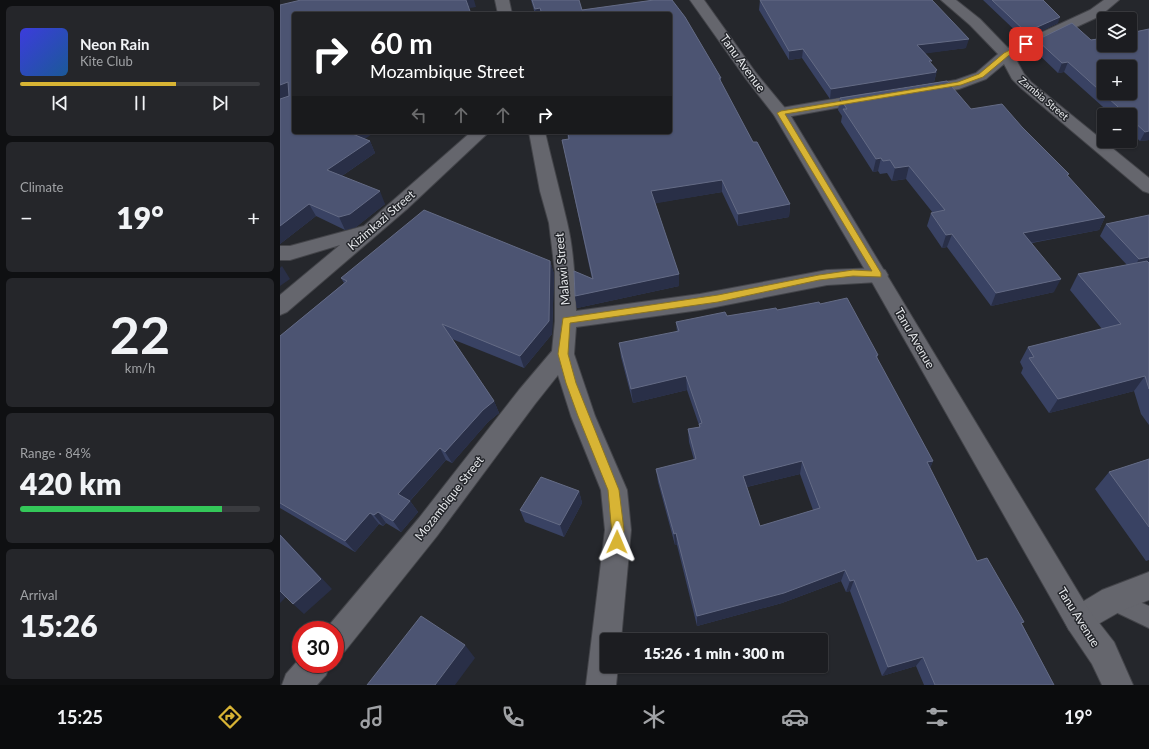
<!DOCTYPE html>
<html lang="en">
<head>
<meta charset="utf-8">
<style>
  body { margin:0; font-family:Lato,sans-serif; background:#25262a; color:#f1f3f6; height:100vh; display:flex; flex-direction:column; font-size:15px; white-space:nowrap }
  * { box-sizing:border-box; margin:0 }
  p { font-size:13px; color:#a0a2a5 }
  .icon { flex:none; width:22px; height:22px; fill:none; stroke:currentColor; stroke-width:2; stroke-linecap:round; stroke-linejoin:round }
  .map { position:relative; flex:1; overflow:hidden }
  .panel { display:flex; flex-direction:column; gap:6px; padding:6px; background:#0f1012; width:280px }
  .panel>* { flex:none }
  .guide { position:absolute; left:12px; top:12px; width:380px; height:122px; border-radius:4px; box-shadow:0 1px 3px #0004,0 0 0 1px #3a3b3f; background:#202124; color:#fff; overflow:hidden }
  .controls { position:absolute; left:817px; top:12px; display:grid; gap:8px }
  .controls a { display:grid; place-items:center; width:40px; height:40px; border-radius:4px; background:#1c1d21; box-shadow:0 1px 3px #0004,0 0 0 1px #3a3b3f; font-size:20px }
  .speed { position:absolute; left:12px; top:621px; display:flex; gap:8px; font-size:20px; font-weight:700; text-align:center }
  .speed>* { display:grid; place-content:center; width:52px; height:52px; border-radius:50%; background:#1c1d21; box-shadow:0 1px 3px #0004,0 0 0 1px #3a3b3f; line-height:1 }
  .speed .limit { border:6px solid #d22; background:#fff; color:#111 }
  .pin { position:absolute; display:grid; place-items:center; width:34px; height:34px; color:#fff; margin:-17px; border-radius:8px; box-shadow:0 2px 6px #0006 }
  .me { position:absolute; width:44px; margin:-22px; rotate:1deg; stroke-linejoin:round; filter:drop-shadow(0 0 3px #0008) }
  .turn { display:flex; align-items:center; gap:14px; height:84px; padding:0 12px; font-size:18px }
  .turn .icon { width:52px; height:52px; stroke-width:2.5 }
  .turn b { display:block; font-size:28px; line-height:34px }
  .lanes { display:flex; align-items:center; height:38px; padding:0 12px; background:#0003; justify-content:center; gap:20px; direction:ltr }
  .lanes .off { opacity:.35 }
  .big { font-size:30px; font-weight:800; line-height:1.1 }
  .panel .tile { flex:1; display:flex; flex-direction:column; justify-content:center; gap:6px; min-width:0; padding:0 14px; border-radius:6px; background:#25262a }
  .panel .dial { align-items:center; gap:0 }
  .dial b { font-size:52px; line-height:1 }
  .song { display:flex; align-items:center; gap:12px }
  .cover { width:48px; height:48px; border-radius:6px; background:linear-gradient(135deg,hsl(240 70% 55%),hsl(210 70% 35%)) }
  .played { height:4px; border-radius:2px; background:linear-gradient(90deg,#d8b434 65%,#3a3b3f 65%) }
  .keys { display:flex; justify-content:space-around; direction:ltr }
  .heat { display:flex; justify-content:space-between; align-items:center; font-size:22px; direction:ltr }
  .charge { height:6px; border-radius:3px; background:linear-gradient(90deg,#34c759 84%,#3a3b3f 0) }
  .trip { position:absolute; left:320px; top:633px; width:228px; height:40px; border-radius:4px; background:#1c1d21; box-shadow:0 1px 3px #0004,0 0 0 1px #3a3b3f; font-weight:800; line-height:40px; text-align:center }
  .dock { display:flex; height:64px; justify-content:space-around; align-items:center; background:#0b0c0d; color:#a0a2a5 }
  .dock .icon { width:28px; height:28px }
  .dock .on { color:#d8b434 }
  .dock b { font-size:18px; color:#f1f3f6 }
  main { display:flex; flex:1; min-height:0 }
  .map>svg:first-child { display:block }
</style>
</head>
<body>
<main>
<section class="panel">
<div class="tile">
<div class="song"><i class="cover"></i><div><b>Neon Rain</b><p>Kite Club</p></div></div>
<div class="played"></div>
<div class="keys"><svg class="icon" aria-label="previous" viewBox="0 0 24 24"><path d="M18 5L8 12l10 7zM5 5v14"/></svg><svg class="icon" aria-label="pause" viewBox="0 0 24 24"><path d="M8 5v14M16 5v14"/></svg><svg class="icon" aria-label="next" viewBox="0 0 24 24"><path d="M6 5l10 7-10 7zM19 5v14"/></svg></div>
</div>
<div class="tile"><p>Climate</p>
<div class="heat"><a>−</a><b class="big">19°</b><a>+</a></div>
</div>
<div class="tile dial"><b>22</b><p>km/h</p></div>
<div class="tile"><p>Range · 84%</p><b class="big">420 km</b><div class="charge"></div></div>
<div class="tile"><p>Arrival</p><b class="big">15:26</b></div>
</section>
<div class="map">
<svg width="869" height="685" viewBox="0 0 869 685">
  <rect width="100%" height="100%" fill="#25272c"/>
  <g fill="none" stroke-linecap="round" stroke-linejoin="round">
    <defs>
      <path id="service" d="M832,590l37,16v22l-44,-21 -3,-7 3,-7z"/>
      <path id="minor" d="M215,0h14l3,14h-14z
        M661,0h15l24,19 28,29 82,-38 14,-10h15l-19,16 -86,40 10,18 7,8 118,96v15l-6,-2 -122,-103 -9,-9 -8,-15 -18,15 -27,10 -38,6 -6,-2 -2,-3 2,-3 41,-7 20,-7 22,-19 -28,-29z
        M589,93l6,2 2,3 -2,3 -94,17 -6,-2 -2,-3 2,-3 6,-2z
        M191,132h18l-82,77 -120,103 -7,3v-20l60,-50 -50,15h-10v-14h10l74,-20z
        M249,132h16c7,30 15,60 22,90 7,29 8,60 9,89l124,-17 127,-24 51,-2 7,2 3,5 -3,5 -7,2 -51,3 -127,25 -124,17 -2,27 21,62 32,74 4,40 -10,110h-14v26h11l-2,19h-30l19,-155 -4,-40 -30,-74 -13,-41 -23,29 -98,132 -92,115 -10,5v-26h-10l94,-112 100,-128 33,-39 3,-30v-49l-6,-49 -9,-32z
        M869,572v28l-28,11 -42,24 -10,-5 -5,-10 5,-10 33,-20z
        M21,657v7h29l-4,11 -9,10h-35l4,-11z"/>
      <path id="tertiary" d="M410,0h14l52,73 33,40 300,497 25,32 19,43h-31l-10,-21 -23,-34 -201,-355 -94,-160 -28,-36z"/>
    </defs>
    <use href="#service" stroke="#434449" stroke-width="2"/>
    <use href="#minor" stroke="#434449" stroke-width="2"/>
    <use href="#tertiary" stroke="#434449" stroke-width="2"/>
    <use href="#service" fill="#65666d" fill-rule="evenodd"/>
    <use href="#minor" fill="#65666d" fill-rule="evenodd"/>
    <use href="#tertiary" fill="#65666d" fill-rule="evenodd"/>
  </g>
  <path fill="#394263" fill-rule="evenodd" d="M251,0h48l3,10 72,-10h18l13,17 36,61v4l32,60h4l33,62 -1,13 -51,9 -16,-34 -67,11 24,71v12l-102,22 -2,-12 -1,-25 18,8 -30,-139 6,-1 -1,-7h103v-118h-135z
    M480,0l206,48 -41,5 6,11 6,6 -3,12 -104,17 -28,-41 -13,2 -30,-50z
    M703,0h60l15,23 -34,16z
    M0,5l196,2 -182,7 71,125 5,2 5,12 -33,23 43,28 -29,23 -11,3 -29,-14 -36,28z
    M869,29v111l-9,1 -10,-9v-17h-18l-48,-43 -6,1 -25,-24 4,-9h54z
    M560,98l131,11 51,18 83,90 -6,13 -67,13 22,49 -63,14 -44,-59 -5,1 -15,-22 4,-13h2l-27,-34 -14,2 -5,-8 -7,1 -2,-3 -5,1 -32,-50 1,-6 -4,-6z
    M175,132h14l-4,3z
    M869,215v210l-8,-11 -7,-23 -85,22 -28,-40 2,-5 -3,-6 8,-15 74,-18 -32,-39 8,-16 49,-9 -27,-29 6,-12z
    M270,261l4,13 -2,60 -28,34 -72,-29 42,62 5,12 -11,9 -36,41 -6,-3 -36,41 8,11 -17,20 -15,-9 -3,3 -4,-2 -24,28 -75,-44v-172l64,-53 -3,-5z
    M540,304l58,51 -1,4 56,102 -3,7 47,93 45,63 32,61h-130l-8,-19 -34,10 -32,-85 -4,1 -5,-11 -59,22 -85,23 -20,-81h-2l-17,-63 -2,-13 38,-9 -5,-18 -1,-13 11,-2v-2l-12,-35 -54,13 -12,-46 -2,-14 58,-11 -1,-10 101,-12zM520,474l13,36 -53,16 -13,-39z
    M869,459v101l-3,1 -51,-72 14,-17z
    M299,491l3,12 -18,34 -39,-15 -5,-12z"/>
  <path fill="#292f47" d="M186,0h8l2,7 -8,1z
    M260,8l1,6h-5l-1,-5z
    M780,17l-2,6 -34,16 2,-7z
    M689,39l-3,9 -51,7 2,-10z
    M523,49l-1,9 -13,2v-9z
    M788,62l-4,10 -6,1 4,-10z
    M657,70l-3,12 -104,17 1,-10z
    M8,82l6,12 -14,5v-14z
    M869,131v9l-9,1 5,-9z
    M72,132h23l-19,13 -6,-12z
    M184,132h5l-4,3z
    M90,141l5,12 -42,29 -6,-12z
    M601,158l-3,13 -5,1 3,-13z
    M629,166l-3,13 -14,2 3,-13z
    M442,180v12l-70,12 -1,-13z
    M100,191l5,13 -29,23 -11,3 -6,-13z
    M29,204l7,12 -36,28v-18z
    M510,204l-1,13 -51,9v-12z
    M825,217l-6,13 -81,15 5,-12z
    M672,234l-5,13 -5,1 4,-13z
    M869,257v10l-17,4 7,-12z
    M270,261l4,13 -2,60 -28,34 -4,-12z
    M2,266l8,13 -10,7v-18z
    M399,274v12l-102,22 -2,-12z
    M781,279l-7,13 -63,14 5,-13z
    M406,376l1,14 -54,13 -2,-14z
    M865,376l-11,15 -85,22 9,-14z
    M214,401l5,12 -11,9 -36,41 -7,-11 38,-42z
    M160,448l6,12 -40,45 -8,-11z
    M522,461l-2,13 -58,14 1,-12z
    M653,461l-5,12 -1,-11z
    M299,491l3,12 -18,34 -4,-12z
    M130,501l8,11 -17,20 -8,-11z
    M98,512l8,11 -3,3 -9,-11z
    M90,513l9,11 -24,28 -10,-11z
    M396,533l1,12h-2l-1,-11z
    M0,534l52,55 -28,25 -11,-10z
    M565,570l-4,11 -59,22 -85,23v-10z
    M574,580l-4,11 -4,1 4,-11z
    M0,590l7,6 -7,7z
    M185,645l10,13 -20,27h-20z
    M643,657l-7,9 -34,10 6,-9z"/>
  <path fill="#4c5472" stroke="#646b85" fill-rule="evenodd" d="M21,0h165l5,14h-177v118h58l-2,1 20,8 -43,29 53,21 -30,23 -11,3 -30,-13 -29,22v-127l9,-3 -1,-14 -8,3v-80z
    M252,0h47l3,10 72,-10h18l13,17 36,61h-2l34,64h4l33,62 -52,10 -16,-34 -71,11 28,83 -104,22 -1,-25 19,8 -31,-139 7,-1 -1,-7h102v-118h-128l-2,-6 -5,1z
    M480,0h172l37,39 -52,6 15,16h-3l8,9 -2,1 1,1 -105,17 -28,-40 -14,2z
    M712,0h51l17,17 -34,15z
    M792,23l19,17 13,-2v7h26v-12l19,-4v102l-4,1 -15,-14v-3h-3l-59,-53 -6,1 -25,-23zM824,67h26v26h-26z
    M667,81l24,28 31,-5 20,23 47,47 -2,1 38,42 -82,16 38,46 -65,14 -44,-59 -6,1 -15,-22 14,-3 -36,-44 -14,2 -5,-8 -7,1 -2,-3 -5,1 -33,-50h4l-7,-11z
    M144,210l126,51 -1,60 -29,35 -78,-32 52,77 -11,9 -38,42 -5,-4 -42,46 12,7 -17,20 -15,-9 -4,3 -4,-2 -25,28 -65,-38v-167l67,-55 -6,-3z
    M869,215v42l-10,2 -33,-35z
    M867,261l2,2v126l-4,-13 -87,23 -29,-41 5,-1 -6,-10 93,-23 -43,-50z
    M567,298l31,57 -2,1 57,105 -6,1 50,99 10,-3 37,64 -3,1 33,62h-119l-12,-28 -35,10 -34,-87 -4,1 -5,-11 -61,23 -87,23 -21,-83 -2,1 -18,-65 40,-10 -8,-30 12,-2 -1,-3 3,-1 -16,-47 -55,13 -12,-46 60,-12 -3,-9 49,-10 2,4 49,-8 1,2 42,-8 1,2zM522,461l18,47 -60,18 -17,-50z
    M869,459v68l-40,-55z
    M261,477l38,14 -19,34 -40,-15z
    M0,535l41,44 -28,25 -13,-13z
    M141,616l44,29 -30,40h-68z"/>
  <path fill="#d8b434" stroke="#8c7522" d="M744,43l5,1 -21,12 -25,21 -22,8 -176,29 96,159v4l-28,-1 -34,4 -101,22 -148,21 -2,31 8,29 43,107 5,40 -3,16 -4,2 -4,-2 -5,-56 -30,-74 -12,-33 -8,-29 5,-36 155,-23 101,-20 34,-5 19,1 -95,-158 4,-2 177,-29 21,-8 25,-21z"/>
  <g text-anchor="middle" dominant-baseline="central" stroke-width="3" stroke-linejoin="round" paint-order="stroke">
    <g font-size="10" fill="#e7e9ec" stroke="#25272c">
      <text transform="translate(764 98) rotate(40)">Zambia Street</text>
    </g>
    <g font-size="12" fill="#e7e9ec" stroke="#25272c">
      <text transform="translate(463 63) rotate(54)">Tanu Avenue</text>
      <text transform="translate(101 220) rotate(-41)">Kizimkazi Street</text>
      <text transform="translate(282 269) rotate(-95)">Malawi Street</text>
      <text transform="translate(635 338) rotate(60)">Tanu Avenue</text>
      <text transform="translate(169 498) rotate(-52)">Mozambique Street</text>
      <text transform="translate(799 617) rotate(58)">Tanu Avenue</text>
    </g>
  </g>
</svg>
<div class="controls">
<a><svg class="icon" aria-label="layers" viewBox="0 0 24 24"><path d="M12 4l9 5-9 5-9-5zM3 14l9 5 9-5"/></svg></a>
<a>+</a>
<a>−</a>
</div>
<div class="speed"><div class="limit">30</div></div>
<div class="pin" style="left:746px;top:44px;background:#d93025"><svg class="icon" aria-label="arrive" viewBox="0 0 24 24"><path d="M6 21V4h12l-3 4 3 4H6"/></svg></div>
<svg class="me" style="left:337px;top:542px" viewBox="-20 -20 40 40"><path d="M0-17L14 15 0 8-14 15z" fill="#d8b434" stroke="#fff" stroke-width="4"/></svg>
<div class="trip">15:26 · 1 min · 300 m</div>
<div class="guide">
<div class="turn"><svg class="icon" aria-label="right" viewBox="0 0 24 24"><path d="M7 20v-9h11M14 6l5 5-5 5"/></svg><div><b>60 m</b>Mozambique Street</div></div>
<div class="lanes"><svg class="icon off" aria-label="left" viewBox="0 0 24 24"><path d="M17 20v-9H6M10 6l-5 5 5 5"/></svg><svg class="icon off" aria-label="ahead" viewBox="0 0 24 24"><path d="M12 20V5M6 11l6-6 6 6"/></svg><svg class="icon off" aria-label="ahead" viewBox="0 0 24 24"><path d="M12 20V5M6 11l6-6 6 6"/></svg><svg class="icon" aria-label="right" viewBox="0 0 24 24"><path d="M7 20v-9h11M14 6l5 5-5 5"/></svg></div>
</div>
</div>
</main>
<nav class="dock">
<b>15:25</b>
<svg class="icon on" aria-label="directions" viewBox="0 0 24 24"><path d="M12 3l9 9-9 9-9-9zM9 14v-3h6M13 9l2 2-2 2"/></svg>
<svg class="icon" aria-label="music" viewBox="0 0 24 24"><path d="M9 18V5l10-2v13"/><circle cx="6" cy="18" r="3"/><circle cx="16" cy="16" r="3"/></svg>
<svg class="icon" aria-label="phone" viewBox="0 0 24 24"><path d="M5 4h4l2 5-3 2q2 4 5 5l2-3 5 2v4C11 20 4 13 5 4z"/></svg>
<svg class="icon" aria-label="climate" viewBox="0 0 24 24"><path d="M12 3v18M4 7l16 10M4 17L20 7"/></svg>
<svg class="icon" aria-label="car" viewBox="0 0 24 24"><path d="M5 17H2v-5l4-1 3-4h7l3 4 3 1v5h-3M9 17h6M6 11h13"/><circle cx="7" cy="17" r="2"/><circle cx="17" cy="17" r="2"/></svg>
<svg class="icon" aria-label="filters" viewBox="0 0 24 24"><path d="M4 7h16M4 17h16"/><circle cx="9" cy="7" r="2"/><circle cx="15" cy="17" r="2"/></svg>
<b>19°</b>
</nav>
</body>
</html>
